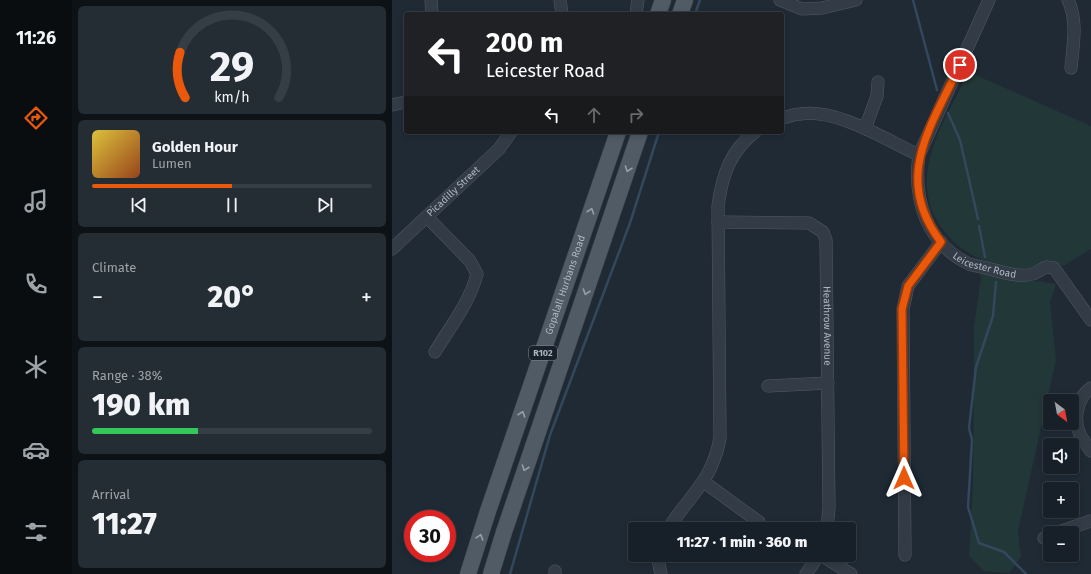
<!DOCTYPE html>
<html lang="en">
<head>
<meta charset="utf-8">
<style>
  body { margin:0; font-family:"Fira Sans",sans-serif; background:#242d34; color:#f1f3f6; height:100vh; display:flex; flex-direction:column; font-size:15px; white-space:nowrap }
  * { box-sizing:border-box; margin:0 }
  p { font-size:13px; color:#9ea3a8 }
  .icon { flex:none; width:22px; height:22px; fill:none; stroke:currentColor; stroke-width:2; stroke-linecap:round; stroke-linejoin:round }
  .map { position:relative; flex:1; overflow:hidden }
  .side { display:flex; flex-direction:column; gap:6px; padding:6px; background:#0d1216; width:320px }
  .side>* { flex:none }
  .guide { position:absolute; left:12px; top:12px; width:380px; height:122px; border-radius:4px; box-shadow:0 2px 6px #0003,0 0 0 1px #363e45; background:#202124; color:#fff; overflow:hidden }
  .needle { width:26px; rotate:148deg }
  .tools { position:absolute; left:651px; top:394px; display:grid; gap:8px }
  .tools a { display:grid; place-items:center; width:36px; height:36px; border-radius:4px; background:#172028; box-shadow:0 2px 6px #0003,0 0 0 1px #363e45; font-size:20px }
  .speed { position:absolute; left:12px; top:510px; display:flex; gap:8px; font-size:20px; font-weight:700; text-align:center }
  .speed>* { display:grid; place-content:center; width:52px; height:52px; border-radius:50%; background:#172028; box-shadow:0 2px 6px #0003,0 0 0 1px #363e45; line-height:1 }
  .speed .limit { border:6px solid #d22; background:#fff; color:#111 }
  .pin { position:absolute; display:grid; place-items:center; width:34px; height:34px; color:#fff; margin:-17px; border:2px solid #fff; border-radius:50%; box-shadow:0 1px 4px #0007 }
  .me { position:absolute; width:44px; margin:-22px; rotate:0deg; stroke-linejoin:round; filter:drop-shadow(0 0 3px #0008) }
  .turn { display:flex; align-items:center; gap:14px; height:84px; padding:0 16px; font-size:18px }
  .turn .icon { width:52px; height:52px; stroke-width:2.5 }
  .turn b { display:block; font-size:28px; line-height:34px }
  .lanes { display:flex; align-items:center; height:38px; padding:0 16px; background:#0003; justify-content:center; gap:20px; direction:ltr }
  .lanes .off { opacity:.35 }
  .big { font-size:30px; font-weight:800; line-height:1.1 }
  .side .card { flex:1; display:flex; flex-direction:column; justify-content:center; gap:6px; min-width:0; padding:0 14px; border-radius:6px; background:#242d34 }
  .side .dial { align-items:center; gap:0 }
  .dial svg { height:104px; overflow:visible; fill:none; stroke:#363e45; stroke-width:7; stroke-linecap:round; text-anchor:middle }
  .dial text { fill:#f1f3f6; stroke:none }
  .song { display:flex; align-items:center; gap:12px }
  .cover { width:48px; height:48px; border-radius:6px; background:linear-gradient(135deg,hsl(50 70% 55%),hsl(20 70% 35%)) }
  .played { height:4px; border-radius:2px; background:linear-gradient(90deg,#ea580c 50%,#363e45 50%) }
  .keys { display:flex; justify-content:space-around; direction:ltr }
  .heat { display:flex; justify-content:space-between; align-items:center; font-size:22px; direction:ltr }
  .charge { height:6px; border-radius:3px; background:linear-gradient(90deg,#34c759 38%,#363e45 0) }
  .trip { position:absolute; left:236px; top:522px; width:228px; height:40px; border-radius:4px; background:#172028; box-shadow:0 2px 6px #0003,0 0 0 1px #363e45; font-weight:800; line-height:40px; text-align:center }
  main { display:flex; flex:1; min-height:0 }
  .tabs { display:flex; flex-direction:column; width:72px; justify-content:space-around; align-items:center; background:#090d10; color:#9ea3a8 }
  .tabs .icon { width:28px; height:28px }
  .tabs .active { color:#ea580c }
  .tabs b { font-size:18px; color:#f1f3f6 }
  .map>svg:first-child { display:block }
</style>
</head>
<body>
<main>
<nav class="tabs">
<b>11:26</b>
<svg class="icon active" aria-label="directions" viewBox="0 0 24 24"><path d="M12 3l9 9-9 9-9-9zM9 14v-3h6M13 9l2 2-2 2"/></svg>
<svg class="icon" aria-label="music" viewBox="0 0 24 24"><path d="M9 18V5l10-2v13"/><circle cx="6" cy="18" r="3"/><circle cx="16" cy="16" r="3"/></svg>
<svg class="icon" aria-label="phone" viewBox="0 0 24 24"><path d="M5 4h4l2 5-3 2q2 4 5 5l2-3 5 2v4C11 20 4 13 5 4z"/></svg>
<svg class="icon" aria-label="climate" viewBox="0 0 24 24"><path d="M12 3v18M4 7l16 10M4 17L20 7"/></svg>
<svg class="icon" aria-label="car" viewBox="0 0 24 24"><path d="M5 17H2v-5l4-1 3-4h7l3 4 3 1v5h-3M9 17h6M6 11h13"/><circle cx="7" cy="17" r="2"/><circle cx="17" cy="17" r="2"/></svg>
<svg class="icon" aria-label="filters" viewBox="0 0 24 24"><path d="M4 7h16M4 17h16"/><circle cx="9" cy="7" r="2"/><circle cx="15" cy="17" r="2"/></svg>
</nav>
<section class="side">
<div class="card dial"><svg viewBox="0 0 100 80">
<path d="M14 69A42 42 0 1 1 86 69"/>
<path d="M14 69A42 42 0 0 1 10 34" stroke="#ea580c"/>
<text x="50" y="56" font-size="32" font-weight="700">29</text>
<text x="50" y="72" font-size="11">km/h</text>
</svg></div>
<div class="card">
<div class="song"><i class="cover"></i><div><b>Golden Hour</b><p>Lumen</p></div></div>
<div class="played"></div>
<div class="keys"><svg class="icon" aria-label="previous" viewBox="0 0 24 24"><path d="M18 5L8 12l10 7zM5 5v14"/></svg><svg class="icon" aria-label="pause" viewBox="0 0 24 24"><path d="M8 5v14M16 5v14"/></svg><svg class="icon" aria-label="next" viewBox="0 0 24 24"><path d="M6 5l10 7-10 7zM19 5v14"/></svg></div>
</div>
<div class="card"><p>Climate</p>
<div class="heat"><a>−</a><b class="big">20°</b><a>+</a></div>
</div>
<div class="card"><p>Range · 38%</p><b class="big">190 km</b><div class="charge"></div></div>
<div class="card"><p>Arrival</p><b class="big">11:27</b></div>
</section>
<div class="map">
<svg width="699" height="574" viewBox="0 0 699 574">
  <rect width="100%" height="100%" fill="#1f2a35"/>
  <path fill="#223737" d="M577,72l122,54v123l-28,17 -9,-5 -10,-1c-3,3 -6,6 -10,7 -13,5 -35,-1 -48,-6 -17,-6 -34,-18 -45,-34 -36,-50 5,-109 28,-155z
    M587,272l77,12 -6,18 6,58 -38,171 3,26 -12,16 -25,-2 -15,-15 4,-72 1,-157 7,-50z"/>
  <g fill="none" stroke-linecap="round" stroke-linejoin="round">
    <path stroke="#33475d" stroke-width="2.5" d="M521,0l24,90
      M303,14l5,-14
      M556,113l12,27 18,79
      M587,226l6,31
      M604,282l-3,34 -17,51 -7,61 3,12 -4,67 11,36 25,9 22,22
      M118,574l40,-139 80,-212 29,-91"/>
    <defs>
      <g id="minor">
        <path d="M39,0l1,14"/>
        <path d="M168,0l2,14"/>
        <path d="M388,0l22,9 20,-1 34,-8"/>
        <path id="s1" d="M597,0l-70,155c-6,44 7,88 50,109 6,2 14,3 21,5 11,3 31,9 42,5 5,-1 9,-5 14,-7l8,1 37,52"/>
        <path d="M676,0c10,20 5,46 3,68"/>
        <path d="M244,14l2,-14"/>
        <path d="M0,105l14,-3"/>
        <path d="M390,118c6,-1 12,-4 18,-4 37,-6 86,26 119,41"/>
        <path d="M473,129l12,-33 1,-14"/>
        <path d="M35,217l43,44 7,13c-7,28 -27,53 -42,78"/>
        <path id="s2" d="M326,222l91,1 14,9 3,8 3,268 -2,21"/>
        <path id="s3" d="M0,249l107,-100 12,-17"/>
        <path d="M376,386l60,-3"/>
        <path d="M699,388c-12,8 -17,27 -13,41 2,8 8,15 13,22"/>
        <path d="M312,482l55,40"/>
        <path d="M276,529c22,-35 44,-47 52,-91l-2,-232c4,-30 12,-55 37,-74"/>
        <path d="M664,533l35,-12"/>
        <path d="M652,538l6,-3"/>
        <path d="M267,555l-1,5 3,14"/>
        <path d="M429,555l30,19"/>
        <path d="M513,555l-2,-246 5,-23 33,-44"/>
        <path d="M163,571v3"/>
        <path d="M414,574l13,-19"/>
      </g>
      <g id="major">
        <path d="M266,14l5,-14"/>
        <path d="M288,14l5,-14"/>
        <path id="s4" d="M76,574l20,-63 130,-379"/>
        <path d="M99,574l13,-42 136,-400"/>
      </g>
    </defs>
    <use href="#minor" stroke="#505a64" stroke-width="13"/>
    <use href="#major" stroke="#3c4550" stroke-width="17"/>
    <use href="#minor" stroke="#333c46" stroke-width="12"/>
    <use href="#major" stroke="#515b66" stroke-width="16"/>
  </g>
  <defs><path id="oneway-chevron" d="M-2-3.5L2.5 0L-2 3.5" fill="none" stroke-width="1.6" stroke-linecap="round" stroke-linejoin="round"/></defs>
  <g stroke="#96a0ac">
    <use href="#oneway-chevron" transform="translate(236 169) rotate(109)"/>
    <use href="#oneway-chevron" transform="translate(199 211) rotate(-71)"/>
    <use href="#oneway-chevron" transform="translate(194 292) rotate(109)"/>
    <use href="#oneway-chevron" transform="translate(130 414) rotate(-71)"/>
    <use href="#oneway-chevron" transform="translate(133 468) rotate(109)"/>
    <use href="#oneway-chevron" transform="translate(88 537) rotate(-73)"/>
  </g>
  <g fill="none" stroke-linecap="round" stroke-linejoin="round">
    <defs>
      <path id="route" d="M512,478l-2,-169 6,-23 33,-44c-49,-64 -10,-115 19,-177"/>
    </defs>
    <use href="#route" stroke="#983908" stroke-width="10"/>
    <use href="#route" stroke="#ea580c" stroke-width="7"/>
  </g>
  <g text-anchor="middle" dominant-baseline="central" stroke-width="4" stroke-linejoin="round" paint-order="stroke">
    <rect fill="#18212a" stroke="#808a95" stroke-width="1" x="137" y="346" width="28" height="14" rx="3"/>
    <g font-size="9" font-weight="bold" fill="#adb7c3">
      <text x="151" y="353">R102</text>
    </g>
    <g font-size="10" fill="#adb7c3" stroke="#18212a">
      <text stroke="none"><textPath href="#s3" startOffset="84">Picadilly Street</textPath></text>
      <text stroke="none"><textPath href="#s1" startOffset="314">Leicester Road</textPath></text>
      <text stroke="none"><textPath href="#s4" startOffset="305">Gopalall Hurbans Road</textPath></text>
      <text stroke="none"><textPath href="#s2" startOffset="202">Heathrow Avenue</textPath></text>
    </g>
  </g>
</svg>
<div class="tools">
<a><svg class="needle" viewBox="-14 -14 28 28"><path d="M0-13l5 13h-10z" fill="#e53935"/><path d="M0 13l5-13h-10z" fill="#9ea3a8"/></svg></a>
<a><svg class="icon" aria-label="sound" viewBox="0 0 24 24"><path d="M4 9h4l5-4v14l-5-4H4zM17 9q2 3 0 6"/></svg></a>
<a>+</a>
<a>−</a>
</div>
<div class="speed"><div class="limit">30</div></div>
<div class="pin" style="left:568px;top:65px;background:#d93025"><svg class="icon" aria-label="arrive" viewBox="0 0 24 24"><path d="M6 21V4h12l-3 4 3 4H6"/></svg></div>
<svg class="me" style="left:512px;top:478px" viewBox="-20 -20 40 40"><path d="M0-17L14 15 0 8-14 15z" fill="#ea580c" stroke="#fff" stroke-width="4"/></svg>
<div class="trip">11:27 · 1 min · 360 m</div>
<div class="guide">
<div class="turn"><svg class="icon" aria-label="left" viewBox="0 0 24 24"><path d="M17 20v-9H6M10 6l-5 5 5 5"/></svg><div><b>200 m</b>Leicester Road</div></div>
<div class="lanes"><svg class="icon" aria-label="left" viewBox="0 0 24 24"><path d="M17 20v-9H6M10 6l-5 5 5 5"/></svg><svg class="icon off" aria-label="ahead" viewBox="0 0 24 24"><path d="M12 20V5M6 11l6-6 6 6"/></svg><svg class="icon off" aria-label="right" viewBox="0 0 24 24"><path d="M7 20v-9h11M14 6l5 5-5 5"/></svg></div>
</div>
</div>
</main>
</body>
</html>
